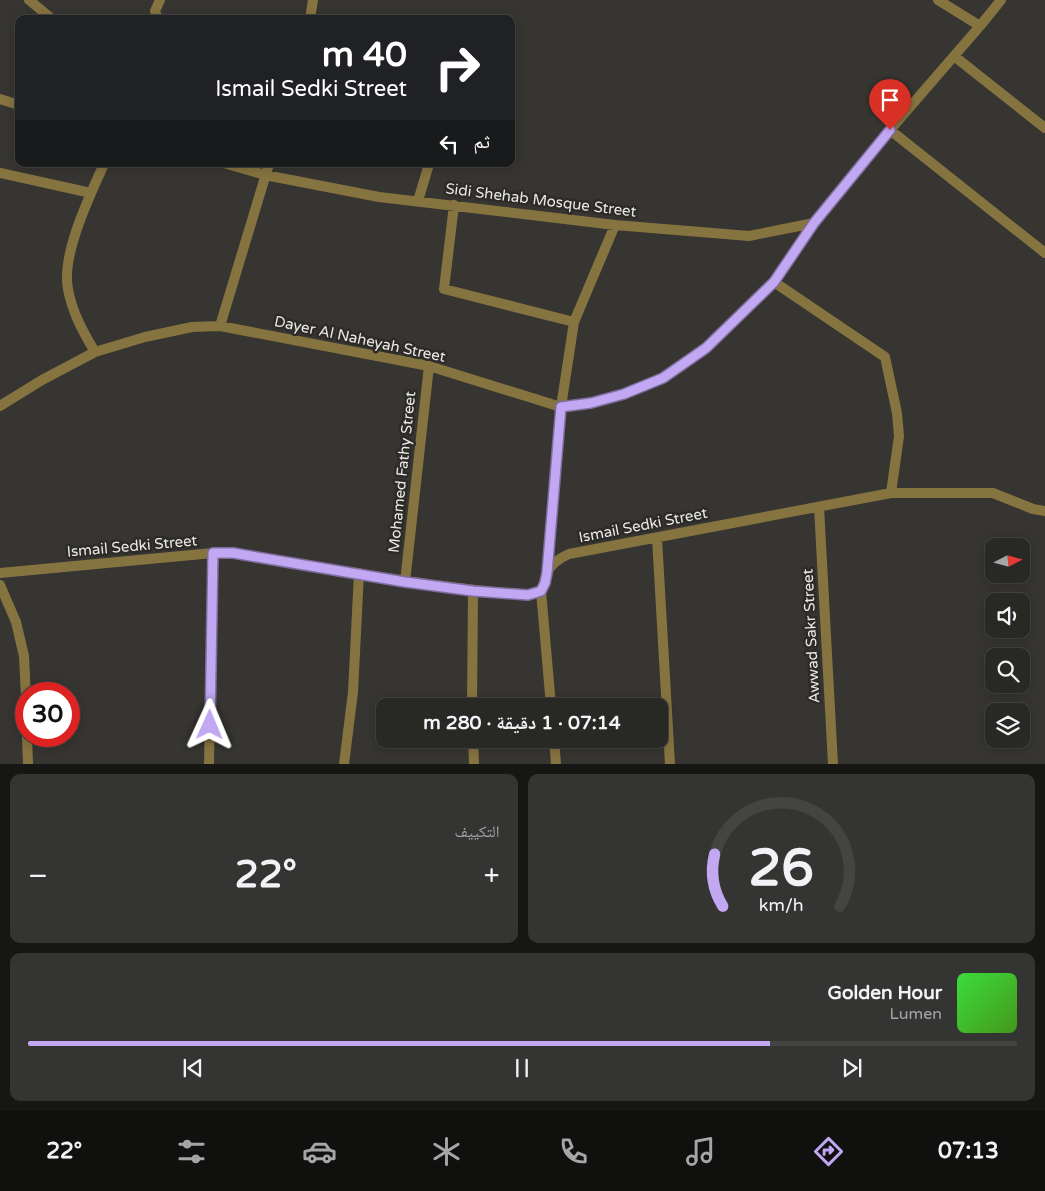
<!DOCTYPE html>
<html lang="ar">
<head>
<meta charset="utf-8">
<style>
  body { margin:0; font-family:"Varela Round","Noto Naskh Arabic",sans-serif; background:#343432; color:#f1f3f6; direction:rtl; height:100vh; display:flex; flex-direction:column; font-size:19px; white-space:nowrap }
  * { box-sizing:border-box; margin:0 }
  p { font-size:16px; color:#a5a6a7 }
  .icon { flex:none; width:28px; height:28px; fill:none; stroke:currentColor; stroke-width:2; stroke-linecap:round; stroke-linejoin:round }
  .map { position:relative; height:764px; overflow:hidden; direction:ltr }
  .panel { display:flex; flex-direction:column; gap:10px; padding:10px; background:#161614; flex:1 }
  .panel>* { flex:none }
  .top-card { position:absolute; left:15px; top:15px; width:500px; height:152px; border-radius:10px; box-shadow:0 2px 12px #0003,0 0 0 1px #444442; direction:rtl; background:#202124; color:#fff; overflow:hidden }
  .needle { width:32px; rotate:84deg }
  .controls { position:absolute; left:985px; top:538px; display:grid; gap:10px }
  .controls a { display:grid; place-items:center; width:45px; height:45px; border-radius:10px; background:#282825; box-shadow:0 2px 12px #0003,0 0 0 1px #444442; font-size:25px }
  .speed { position:absolute; left:15px; top:682px; display:flex; gap:10px; font-size:25px; font-weight:700; text-align:center }
  .speed>* { display:grid; place-content:center; width:65px; height:65px; border-radius:50%; background:#282825; box-shadow:0 2px 12px #0003,0 0 0 1px #444442; line-height:1 }
  .speed .limit { border:8px solid #d22; background:#fff; color:#111 }
  .pin { position:absolute; display:grid; place-items:center; width:42px; height:42px; color:#fff; margin:-51px -21px; border-radius:50% 50% 50% 0; rotate:-45deg; box-shadow:0 0 5px #0007 }
  .pin .icon { rotate:45deg }
  .me { position:absolute; width:55px; margin:-28px; rotate:1deg; stroke-linejoin:round; filter:drop-shadow(0 0 4px #0008) }
  .turn { display:flex; align-items:center; gap:18px; height:105px; padding:0 25px; font-size:22px }
  .turn .icon { width:65px; height:65px; stroke-width:2.5 }
  .turn b { display:block; font-size:35px; line-height:42px }
  .then { display:flex; align-items:center; height:48px; padding:0 25px; background:#0003; gap:10px; font-size:19px }
  .big { font-size:38px; font-weight:800; line-height:1.1 }
  .panel .card { flex:1; display:flex; flex-direction:column; justify-content:center; gap:8px; min-width:0; padding:0 18px; border-radius:10px; background:#343432 }
  .panel .dial { align-items:center; gap:0 }
  .dial svg { height:130px; overflow:visible; fill:none; stroke:#444442; stroke-width:7; stroke-linecap:round; text-anchor:middle }
  .dial text { fill:#f1f3f6; stroke:none }
  .song { display:flex; align-items:center; gap:15px }
  .cover { width:60px; height:60px; border-radius:8px; background:linear-gradient(135deg,hsl(120 70% 55%),hsl(100 70% 35%)) }
  .played { height:5px; border-radius:2px; background:linear-gradient(90deg,#c2a7f2 75%,#444442 75%) }
  .keys { display:flex; justify-content:space-around; direction:ltr }
  .heat { display:flex; justify-content:space-between; align-items:center; font-size:28px; direction:ltr }
  .panel .tiles { flex:1; display:grid; gap:10px; grid-template-columns:1fr 1fr }
  .card:last-child { grid-column:span 2 }
  .trip { position:absolute; left:376px; top:698px; width:292px; height:50px; border-radius:10px; background:#282825; box-shadow:0 2px 12px #0003,0 0 0 1px #444442; font-weight:800; line-height:50px; text-align:center; direction:rtl }
  .tab-bar { display:flex; height:80px; justify-content:space-around; align-items:center; background:#10100f; color:#a5a6a7 }
  .tab-bar .icon { width:35px; height:35px }
  .tab-bar .current { color:#c2a7f2 }
  .tab-bar b { font-size:22px; color:#f1f3f6 }
  .map>svg:first-child { display:block }
</style>
</head>
<body>
<div class="map">
<svg width="1045" height="764" viewBox="0 0 1045 764">
  <rect width="100%" height="100%" fill="#363531"/>
  <g fill="none" stroke-linecap="round" stroke-linejoin="round">
    <path stroke="#867440" stroke-width="10" d="M29,0l23,19
      M938,0l42,26
      M158,19l-3,-8 5,-11
      M310,19l3,-19
      M954,56l91,72
      M0,99l19,6
      M890,130l155,123
      M227,164l38,11 114,22 236,28 134,11 65,-13
      M0,173l91,20
      M418,201l11,-37
      M454,205l-10,84 130,33
      M774,282l111,75 12,56 2,23 -8,57
      M220,326l49,-162
      M95,352c-12,-20 -23,-40 -27,-63 -7,-34 22,-94 36,-125
      M0,406l42,-26 53,-28 50,-15 47,-10 28,-1 209,40 132,41 30,-4 32,-9 40,-16 43,-30 68,-66 40,-59 76,-93 90,-104 21,-26
      M819,507l14,257
      M657,538l13,226
      M547,571l14,-164 13,-85 41,-97
      M0,573l213,-20h20c98,16 196,34 295,42 18,-3 14,-9 19,-22 4,-10 13,-15 22,-19l322,-61h102l40,16 12,2
      M405,582l24,-216
      M0,585l16,37 8,34 2,42
      M541,591l10,115
      M472,706l1,-115
      M27,736l1,28
      M473,739l1,25
      M554,739l2,25
      M209,764l4,-211
      M344,764l9,-72 6,-119"/>
  </g>
  <g fill="none" stroke-linecap="round" stroke-linejoin="round">
    <defs>
      <path id="route" d="M210,725l3,-172h20l172,29 68,9 55,4 13,-4 4,-8 2,-10 14,-166 30,-4 33,-9 39,-16 43,-30 68,-66 40,-59 76,-93"/>
    </defs>
    <use href="#route" stroke="#7e6d9d" stroke-width="12"/>
    <use href="#route" stroke="#c2a7f2" stroke-width="9"/>
  </g>
  <g text-anchor="middle" dominant-baseline="central" stroke-width="5" stroke-linejoin="round" paint-order="stroke">
    <g font-size="15" fill="#eae9e7" stroke="#2c2b27">
      <text transform="translate(541 200) rotate(7)">Sidi Shehab Mosque Street</text>
      <text transform="translate(360 339) rotate(12)">Dayer Al Naheyah Street</text>
      <text transform="translate(402 472) rotate(-84)">Mohamed Fathy Street</text>
      <text transform="translate(643 525) rotate(-11)">Ismail Sedki Street</text>
      <text transform="translate(132 546) rotate(-5)">Ismail Sedki Street</text>
      <text transform="translate(811 636) rotate(-93)">Awwad Sakr Street</text>
    </g>
  </g>
</svg>
<div class="controls">
<a><svg class="needle" viewBox="-14 -14 28 28"><path d="M0-13l5 13h-10z" fill="#e53935"/><path d="M0 13l5-13h-10z" fill="#a5a6a7"/></svg></a>
<a><svg class="icon" aria-label="sound" viewBox="0 0 24 24"><path d="M4 9h4l5-4v14l-5-4H4zM17 9q2 3 0 6"/></svg></a>
<a><svg class="icon" aria-label="search" viewBox="0 0 24 24"><circle cx="10" cy="10" r="6"/><path d="M15 15l6 6"/></svg></a>
<a><svg class="icon" aria-label="layers" viewBox="0 0 24 24"><path d="M12 4l9 5-9 5-9-5zM3 14l9 5 9-5"/></svg></a>
</div>
<div class="speed"><div class="limit">30</div></div>
<div class="pin" style="left:890px;top:130px;background:#d93025"><svg class="icon" aria-label="arrive" viewBox="0 0 24 24"><path d="M6 21V4h12l-3 4 3 4H6"/></svg></div>
<svg class="me" style="left:210px;top:725px" viewBox="-20 -20 40 40"><path d="M0-17L14 15 0 8-14 15z" fill="#c2a7f2" stroke="#fff" stroke-width="4"/></svg>
<div class="trip">07:14 · 1 دقيقة · 280 m</div>
<div class="top-card">
<div class="turn"><svg class="icon" aria-label="right" viewBox="0 0 24 24"><path d="M7 20v-9h11M14 6l5 5-5 5"/></svg><div><b>40 m</b>Ismail Sedki Street</div></div>
<div class="then">ثم<svg class="icon" aria-label="left" viewBox="0 0 24 24"><path d="M17 20v-9H6M10 6l-5 5 5 5"/></svg></div>
</div>
</div>
<section class="panel">
<div class="tiles">
<div class="card dial"><svg viewBox="0 0 100 80">
<path d="M14 69A42 42 0 1 1 86 69"/>
<path d="M14 69A42 42 0 0 1 9 37" stroke="#c2a7f2"/>
<text x="50" y="56" font-size="32" font-weight="700">26</text>
<text x="50" y="72" font-size="11">km/h</text>
</svg></div>
<div class="card"><p>التكييف</p>
<div class="heat"><a>−</a><b class="big">22°</b><a>+</a></div>
</div>
<div class="card">
<div class="song"><i class="cover"></i><div><b>Golden Hour</b><p>Lumen</p></div></div>
<div class="played"></div>
<div class="keys"><svg class="icon" aria-label="previous" viewBox="0 0 24 24"><path d="M18 5L8 12l10 7zM5 5v14"/></svg><svg class="icon" aria-label="pause" viewBox="0 0 24 24"><path d="M8 5v14M16 5v14"/></svg><svg class="icon" aria-label="next" viewBox="0 0 24 24"><path d="M6 5l10 7-10 7zM19 5v14"/></svg></div>
</div>
</div>
</section>
<nav class="tab-bar">
<b>07:13</b>
<svg class="icon current" aria-label="directions" viewBox="0 0 24 24"><path d="M12 3l9 9-9 9-9-9zM9 14v-3h6M13 9l2 2-2 2"/></svg>
<svg class="icon" aria-label="music" viewBox="0 0 24 24"><path d="M9 18V5l10-2v13"/><circle cx="6" cy="18" r="3"/><circle cx="16" cy="16" r="3"/></svg>
<svg class="icon" aria-label="phone" viewBox="0 0 24 24"><path d="M5 4h4l2 5-3 2q2 4 5 5l2-3 5 2v4C11 20 4 13 5 4z"/></svg>
<svg class="icon" aria-label="climate" viewBox="0 0 24 24"><path d="M12 3v18M4 7l16 10M4 17L20 7"/></svg>
<svg class="icon" aria-label="car" viewBox="0 0 24 24"><path d="M5 17H2v-5l4-1 3-4h7l3 4 3 1v5h-3M9 17h6M6 11h13"/><circle cx="7" cy="17" r="2"/><circle cx="17" cy="17" r="2"/></svg>
<svg class="icon" aria-label="filters" viewBox="0 0 24 24"><path d="M4 7h16M4 17h16"/><circle cx="9" cy="7" r="2"/><circle cx="15" cy="17" r="2"/></svg>
<b>22°</b>
</nav>
</body>
</html>
